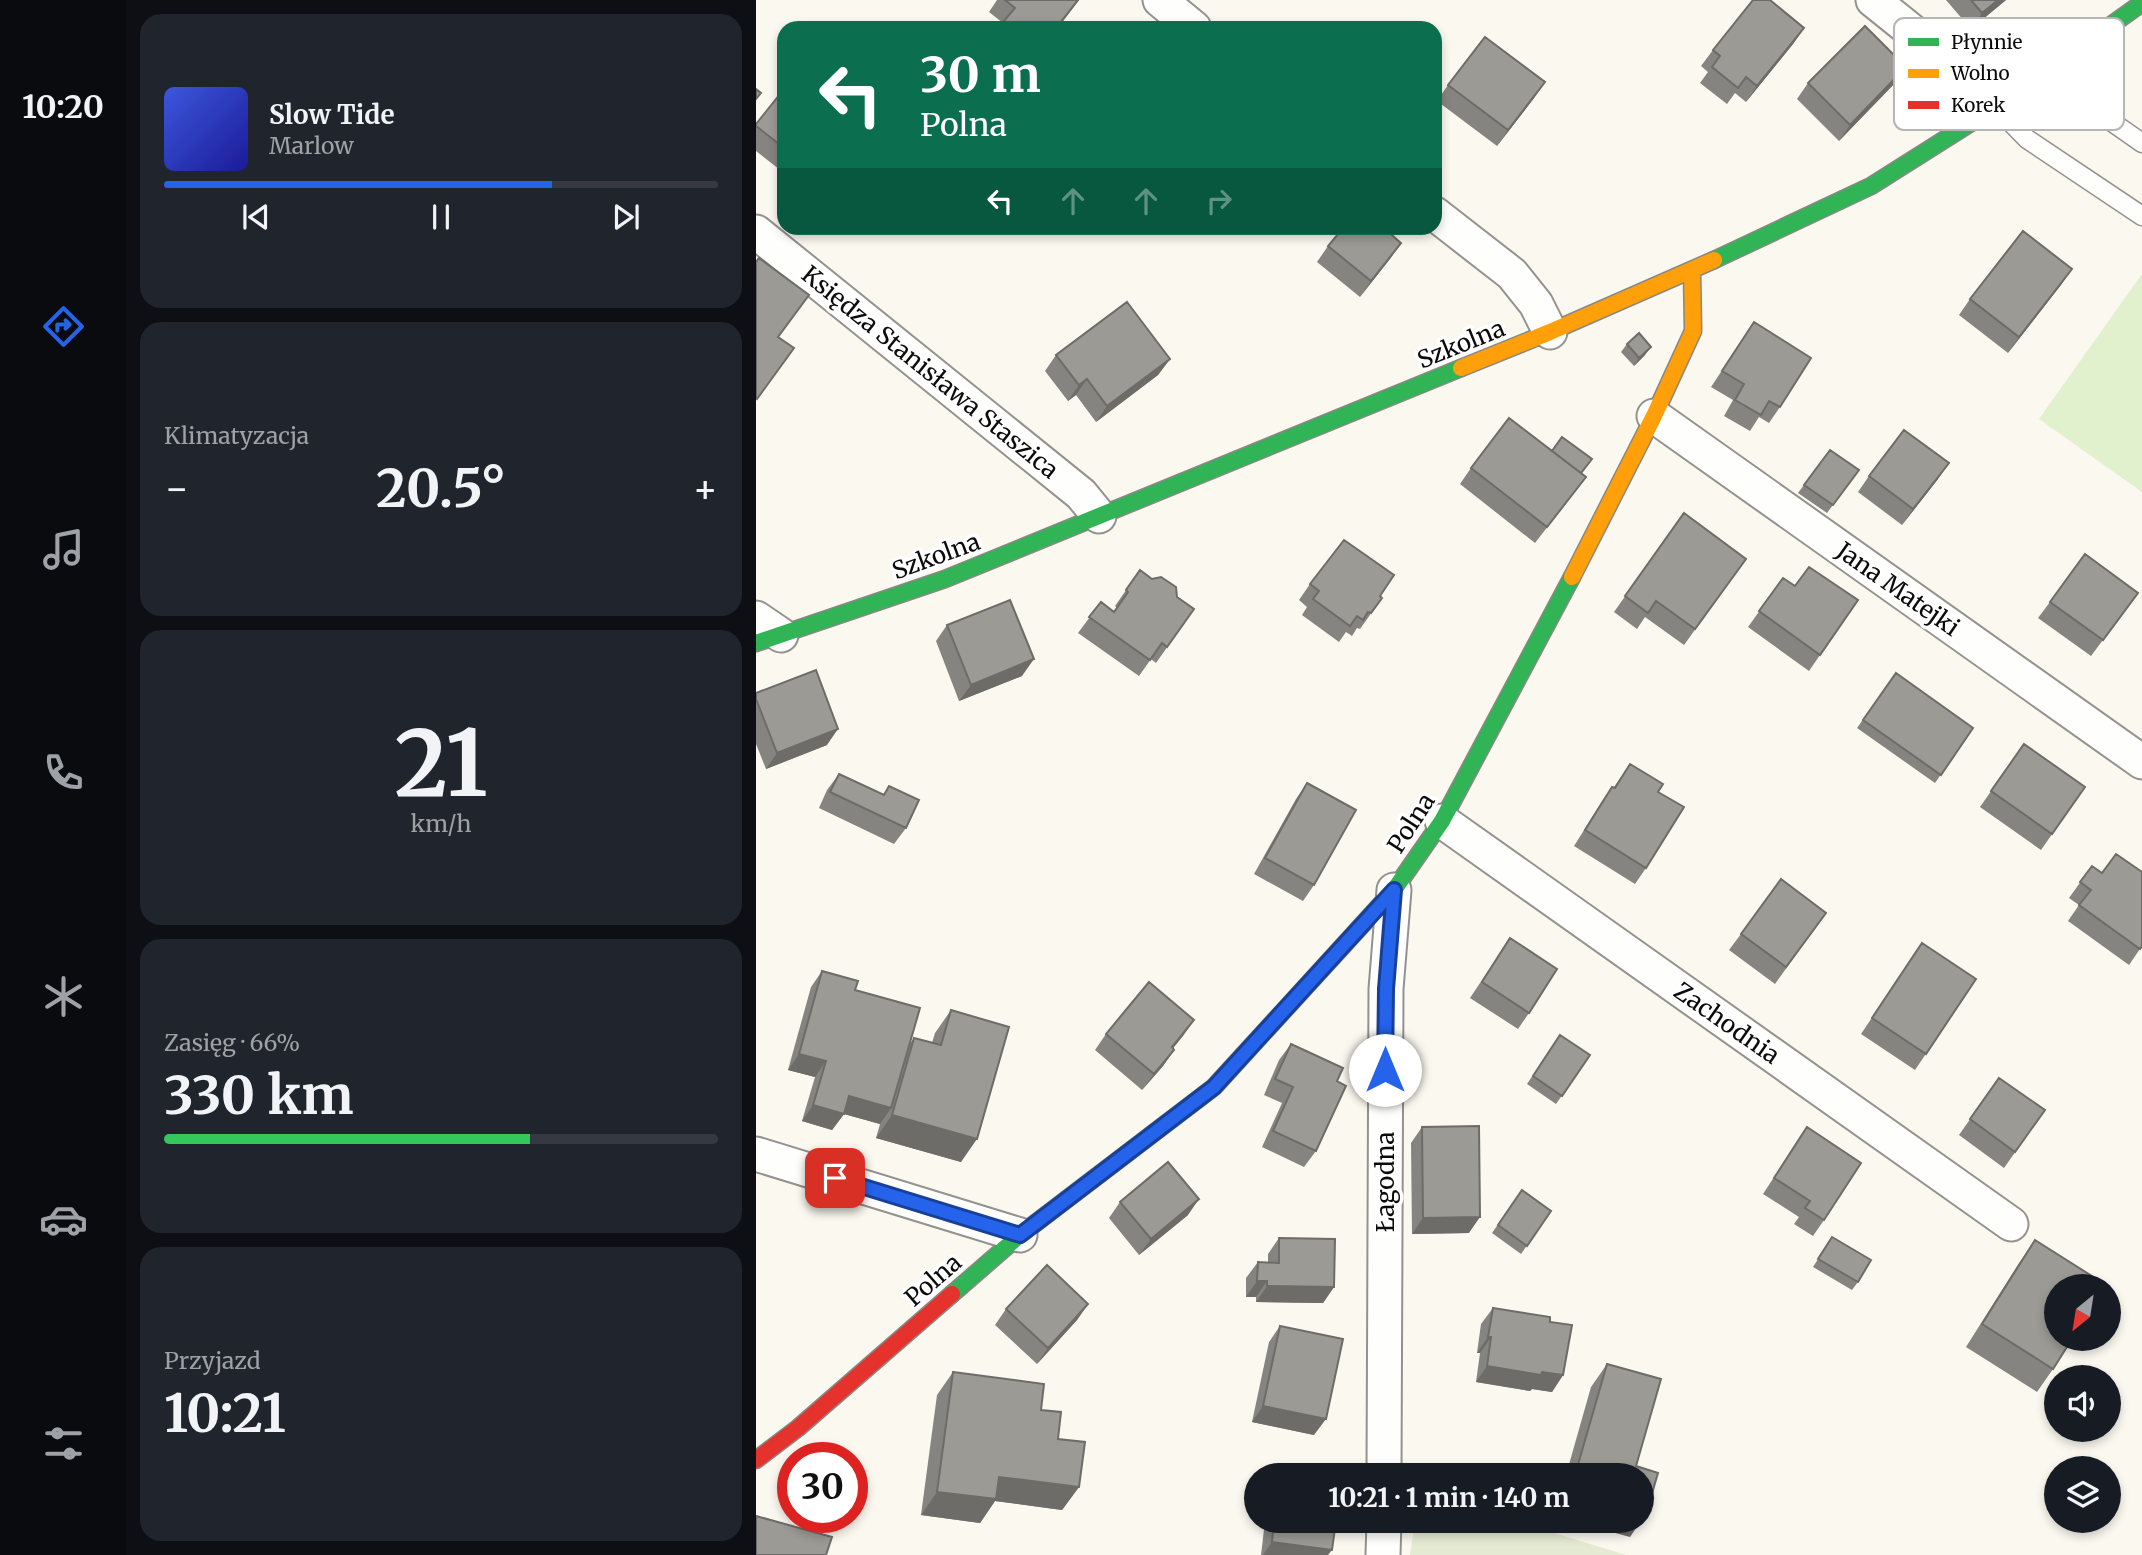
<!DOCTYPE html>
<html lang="pl">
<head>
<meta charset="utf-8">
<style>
  body { margin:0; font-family:Merriweather,serif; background:#20242c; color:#f1f3f6; height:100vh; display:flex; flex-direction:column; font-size:26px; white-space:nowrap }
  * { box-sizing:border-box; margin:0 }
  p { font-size:23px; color:#9ea1a6 }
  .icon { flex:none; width:38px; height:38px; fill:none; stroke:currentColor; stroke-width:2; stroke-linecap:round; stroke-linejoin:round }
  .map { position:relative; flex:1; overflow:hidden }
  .sheet { display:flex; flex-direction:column; gap:14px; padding:14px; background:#0d0f14; width:630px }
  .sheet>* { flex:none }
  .guide { position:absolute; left:21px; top:21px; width:665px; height:214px; border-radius:21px; box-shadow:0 4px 10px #0003; background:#0b6e4f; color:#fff; overflow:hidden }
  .needle { width:46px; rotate:210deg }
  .buttons { position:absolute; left:1288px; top:1274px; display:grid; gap:14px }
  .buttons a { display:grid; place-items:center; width:77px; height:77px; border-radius:50%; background:#171b24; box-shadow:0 4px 10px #0003; font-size:35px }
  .speed { position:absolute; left:21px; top:1442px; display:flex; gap:14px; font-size:35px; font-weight:700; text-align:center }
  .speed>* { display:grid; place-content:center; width:91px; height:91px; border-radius:50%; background:#171b24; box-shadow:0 4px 10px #0003; line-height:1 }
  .speed .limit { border:10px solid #d22; background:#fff; color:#111 }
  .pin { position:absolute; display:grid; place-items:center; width:60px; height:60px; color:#fff; margin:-30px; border-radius:14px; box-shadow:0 4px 10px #0006 }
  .me { position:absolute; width:77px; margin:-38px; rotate:0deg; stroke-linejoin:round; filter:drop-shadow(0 0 5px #0008) }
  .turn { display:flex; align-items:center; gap:24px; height:147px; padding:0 28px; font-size:32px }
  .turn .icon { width:91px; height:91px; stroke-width:2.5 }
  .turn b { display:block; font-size:49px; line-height:60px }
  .lanes { display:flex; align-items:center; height:66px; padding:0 28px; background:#0003; justify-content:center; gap:35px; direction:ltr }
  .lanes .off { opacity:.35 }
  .big { font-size:52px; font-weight:700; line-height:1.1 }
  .sheet .tile { flex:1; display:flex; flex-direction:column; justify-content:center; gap:10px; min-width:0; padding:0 24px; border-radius:21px; background:#20242c }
  .sheet .dial { align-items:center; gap:0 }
  .dial b { font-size:91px; line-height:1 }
  .song { display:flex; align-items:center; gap:21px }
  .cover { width:84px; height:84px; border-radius:10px; background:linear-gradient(135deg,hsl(230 70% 55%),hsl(240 70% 35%)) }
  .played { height:7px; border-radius:4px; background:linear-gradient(90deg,#2563eb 70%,#363941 70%) }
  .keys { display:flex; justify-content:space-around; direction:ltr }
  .heat { display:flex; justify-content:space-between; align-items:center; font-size:38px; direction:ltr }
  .charge { height:10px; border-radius:5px; background:linear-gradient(90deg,#34c759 66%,#363941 0) }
  .trip { position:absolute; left:488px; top:1463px; width:410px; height:70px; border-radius:35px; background:#171b24; box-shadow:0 4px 10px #0003; font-weight:700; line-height:70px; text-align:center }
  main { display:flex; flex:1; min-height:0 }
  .dock { display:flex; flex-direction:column; width:126px; justify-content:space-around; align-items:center; background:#090b0e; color:#9ea1a6 }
  .dock .icon { width:49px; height:49px }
  .dock .current { color:#2563eb }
  .dock b { font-size:32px; color:#f1f3f6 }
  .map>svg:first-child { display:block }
</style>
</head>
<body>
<main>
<nav class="dock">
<b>10:20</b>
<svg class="icon current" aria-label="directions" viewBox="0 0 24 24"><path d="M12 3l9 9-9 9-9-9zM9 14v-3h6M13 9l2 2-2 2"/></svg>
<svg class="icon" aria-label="music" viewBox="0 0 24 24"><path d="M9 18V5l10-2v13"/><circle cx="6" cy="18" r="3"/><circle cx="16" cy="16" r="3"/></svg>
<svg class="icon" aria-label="phone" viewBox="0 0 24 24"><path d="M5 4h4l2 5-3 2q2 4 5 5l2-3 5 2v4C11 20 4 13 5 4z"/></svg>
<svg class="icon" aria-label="climate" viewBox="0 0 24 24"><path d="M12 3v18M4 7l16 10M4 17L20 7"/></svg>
<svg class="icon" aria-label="car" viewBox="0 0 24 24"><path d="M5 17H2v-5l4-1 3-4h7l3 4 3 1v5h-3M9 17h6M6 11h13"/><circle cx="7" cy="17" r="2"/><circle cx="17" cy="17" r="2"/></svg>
<svg class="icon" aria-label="filters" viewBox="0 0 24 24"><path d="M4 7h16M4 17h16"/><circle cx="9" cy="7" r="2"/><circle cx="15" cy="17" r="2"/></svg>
</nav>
<section class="sheet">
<div class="tile">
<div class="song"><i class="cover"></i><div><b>Slow Tide</b><p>Marlow</p></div></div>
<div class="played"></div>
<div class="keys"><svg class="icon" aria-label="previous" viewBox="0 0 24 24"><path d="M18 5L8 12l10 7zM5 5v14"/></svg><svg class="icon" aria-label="pause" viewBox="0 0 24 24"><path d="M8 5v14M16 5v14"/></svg><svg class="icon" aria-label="next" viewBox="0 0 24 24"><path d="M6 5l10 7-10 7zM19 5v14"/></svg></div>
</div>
<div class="tile"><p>Klimatyzacja</p>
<div class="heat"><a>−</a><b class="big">20.5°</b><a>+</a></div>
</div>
<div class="tile dial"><b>21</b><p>km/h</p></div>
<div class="tile"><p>Zasięg · 66%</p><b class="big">330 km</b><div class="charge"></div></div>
<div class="tile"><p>Przyjazd</p><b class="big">10:21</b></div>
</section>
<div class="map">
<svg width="1386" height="1555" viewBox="0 0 1386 1555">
  <rect width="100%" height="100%" fill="#faf8ef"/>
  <path fill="#e1f1cd" d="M1386,274v218l-103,-73z"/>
  <path fill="#e5ebd2" d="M659,1521h100l111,34h-216z"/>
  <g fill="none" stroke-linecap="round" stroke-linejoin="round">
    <defs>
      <path id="lane" d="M1306,60l30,48 50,35
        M1240,107l31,32 115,77"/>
      <path id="street" d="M404,0l34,28
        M1117,0l107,86 16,21
        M679,214l77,60 24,30 14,28
        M0,232l325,262 18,22
        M898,416l488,346
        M0,618l25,17
        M686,821l569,403
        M0,1154l264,81
        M628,1475l2,-486 8,-99
        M627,1555l1,-34"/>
      <path id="fast" d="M958,260l157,-74 125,-79 146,-104
        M0,643l189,-64 516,-211
        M196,1294l68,-59 194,-148 180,-197 48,-69 130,-244"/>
      <path id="slow" d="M705,368l89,-36 164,-72
        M816,577l82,-161 39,-85 -1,-61"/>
      <path id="jam" d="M0,1460l42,-32 154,-134"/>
    </defs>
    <use href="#lane" stroke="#93928e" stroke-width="21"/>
    <use href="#street" stroke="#93928e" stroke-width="37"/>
    <use href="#fast" stroke="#898884" stroke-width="19"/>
    <use href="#slow" stroke="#898884" stroke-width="19"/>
    <use href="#jam" stroke="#898884" stroke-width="19"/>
    <use href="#lane" stroke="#fefefd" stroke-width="18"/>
    <use href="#street" stroke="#fefefd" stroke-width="33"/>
    <use href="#fast" stroke="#30b455" stroke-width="16"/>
    <use href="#slow" stroke="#ff9f0a" stroke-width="16"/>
    <use href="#jam" stroke="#e5322d" stroke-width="16"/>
  </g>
  <path fill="#868480" d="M241,0h82l-21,28h-58l3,-5 -14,-11z
    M1190,0h60l-35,29z
    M1048,28l-11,16 -47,58 -11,-9 -8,11 -27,-21 8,-11 -7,-6 12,-16z
    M1052,83h87l-56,58 -42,-42z
    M692,85l86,13 -37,48 -60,-45z
    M28,89v84l-28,-22v-27z
    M630,228l-1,1 16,14 -41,54 -43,-35 11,-16z
    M1316,269l-64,84 -49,-38 11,-16z
    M998,322l26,85 -11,16 -10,-6 -9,14 -26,-15 9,-16 -22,-13z
    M871,344l18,11 -11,11 -13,-14z
    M300,355l114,4 -12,16 -62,47 -20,-27 -8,6 -23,-30z
    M1074,450l29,20 -32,43 -29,-20z
    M715,468l110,6 5,3 -51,66 -75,-59z
    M1113,476l69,3 -36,46 -44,-33z
    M928,513l62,46 -62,86 -39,-28 -8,12 -23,-17z
    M384,570l54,39 -38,54 -5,-4 -12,17 -61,-43 23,-31 13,10 3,-4 -2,-2z
    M1027,578l12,8 63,14 -49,71 -61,-44z
    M554,584l70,12 2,2 -22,31 -3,-1 -5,8 -6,-4 -7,10 -37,-27 5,-8 -8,-7z
    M1382,593l-47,63 -53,-38 12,-16z
    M191,625l75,51 -63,25 -23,-60z
    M1140,673l77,55 -38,55 -78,-55z
    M0,693l71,52 -61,24 -10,-25z
    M1268,744l61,43 -44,63 -61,-43z
    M874,764l16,104 -11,16 -61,-38 27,-43 11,-16h2z
    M83,774l44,21 6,-9 17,42 -12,16 -75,-36 8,-18z
    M551,783l7,102 -11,16 -49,-27 42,-75z
    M1336,866l50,80 -13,19 -61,-44 11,-16 -10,-7z
    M1070,913l-51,71 -46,-34 12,-16z
    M754,938l19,75 -11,16 -48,-31z
    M1166,943l54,36 -61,91 -54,-36z
    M66,971l33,19 54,55 5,-7 18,5 3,-10 16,-23 10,152 -85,-24 4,-14 -36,-10 -12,16 -30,-9 13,-44 -27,-7 23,-83z
    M438,1020l-21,28 1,2 -11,16 -21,24 -47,-40 11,-16z
    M804,1035l30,20 -34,49 -29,-20z
    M535,1044l46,37 -21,70 -12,16 -42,-20 20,-44 -18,-8 15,-35z
    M1243,1078l46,32 -41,58 -45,-33z
    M666,1127l47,106 -57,1 -1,-91z
    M1051,1127l17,93 -11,16 -19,-12 5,-7 -36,-23z
    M766,1190l29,21 -30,43 -29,-21z
    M364,1202l68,13 -49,40 -30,-37z
    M1076,1237l26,45 -6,8 -39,-23z
    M523,1238l55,49 -11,16 -67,-1v-5h-10v-19l12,-16h10v-8z
    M1279,1240l18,129 -16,23 -71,-45 53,-84z
    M332,1304l-11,16 -40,44 -42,-39 11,-16z
    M737,1308l57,14 13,53 -11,17 -20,-3 -2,2 -54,-9 4,-29h-3l4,-29z
    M524,1326l34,109 -62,-13 17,-80z
    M851,1364l29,102 6,9h-76l25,-88z
    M197,1372l88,38 38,77 -17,23 -67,-9 -15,22 -59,-8 16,-120z
    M509,1521h71l-8,34h-67z"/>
  <path fill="#6d6c68" d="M1242,0h8l-35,29 11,-16z
    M1048,28l-11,16 -47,58 11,-16z
    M1150,67l-11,16 -56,58 11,-16z
    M789,82l-11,16 -37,48 11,-16z
    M645,243l-11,16 -30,38 11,-16z
    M1316,269l-11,16 -53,68 11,-16z
    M895,347l-6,8 -11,11 5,-8z
    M414,359l-12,16 -62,47 11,-16z
    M331,379l-11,16 -8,6 11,-16z
    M1193,463l-11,16 -36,46 11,-16z
    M278,659l-12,17 -63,25 12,-16z
    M82,729l-11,16 -61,24 11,-16z
    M438,1020l-11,16 -22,27 11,-16z
    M418,1050l-11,16 -21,24 12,-16z
    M43,1054l27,7 -11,16 -27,-7z
    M93,1096l42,12 -11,16 -36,-10 -12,16 -30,-9 11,-16z
    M136,1115l85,24 -16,23 -85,-24z
    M443,1199l-11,16 -49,40 12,-16z
    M724,1217l-11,16 -57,1 11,-16z
    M501,1281h10l-11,16h-10z
    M511,1286l67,1 -11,16 -67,-1z
    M332,1304l-11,16 -40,44 11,-16z
    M732,1337h3l-11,16h-3z
    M731,1366l76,9 -11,17 -20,-3 -2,2 -54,-9z
    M507,1406l63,13 -12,16 -62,-13z
    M243,1477l80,10 -17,23 -67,-9 -15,22 -59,-8 16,-23z
    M815,1521h70l-11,16z
    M516,1542l60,8 -4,5h-65z"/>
  <path fill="#9c9a95" stroke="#6d6c68" stroke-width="2" d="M249,0h73l-22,28h-43l-9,-7 11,-13z
    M997,0h17l34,28 -47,58 -11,-9 -8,11 -26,-21 8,-11 -7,-6z
    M1215,0h27l-16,13z
    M1109,26l41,41 -56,58 -42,-42z
    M729,37l60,45 -37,48 -60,-45z
    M0,89l5,4 -5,6z
    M28,89v59l-28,-22v-2z
    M587,228h41l17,15 -30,38 -43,-35z
    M1267,231l49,38 -53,68 -49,-38z
    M3,258l50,37 -31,42 16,11 -37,51 -1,-1v-136z
    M371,302l43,57 -63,47 -20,-27 -8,6 -23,-30z
    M998,322l57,36 -31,49 -11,-6 -8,14 -26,-15 9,-16 -22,-13z
    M883,333l12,14 -12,11 -12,-14z
    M753,418l77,59 -39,50 -76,-59z
    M1148,430l45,33 -36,46 -44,-33z
    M806,437l30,22 -11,14 -29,-22z
    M1074,450l29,20 -26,35 -29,-20z
    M928,513l62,46 -51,70 -39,-28 -8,12 -23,-17z
    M588,540l50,35 -14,21 2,2 -11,15 -3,-1 -5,8 -6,-4 -7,10 -37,-27 6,-8 -9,-7z
    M1329,554l53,39 -35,47 -53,-38z
    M1053,567l49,33 -38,55 -61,-44 24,-33 12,8z
    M384,570l12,9 9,-2 15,10 1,10 17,12 -27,38 -5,-4 -12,17 -61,-43 12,-15 13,10 14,-20 -2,-2z
    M254,600l24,59 -63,26 -24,-60z
    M60,670l22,59 -61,24 -21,-54v-6z
    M1140,673l77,55 -32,47 -78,-55z
    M1268,744l61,43 -33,47 -61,-43z
    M874,764l33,20 -5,8 26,15 -38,61 -61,-38 27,-43 3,1z
    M83,774l45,21 5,-9 30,14 -13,28 -76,-36z
    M551,783l49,27 -42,75 -49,-27z
    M1360,854l26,18v74l-2,3 -61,-44 12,-15 -11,-8 12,-16 10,7z
    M1025,879l45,34 -40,54 -45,-33z
    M754,938l47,31 -28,44 -47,-31z
    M1166,943l54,36 -50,75 -54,-36z
    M66,971l36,10 -3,9 65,18 -29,100 -42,-12 -5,18 -31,-9 13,-44 -27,-7z
    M393,982l45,38 -22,27 2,3 -20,24 -48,-40z
    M195,1010l58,17 -32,112 -85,-24 22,-77 27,7z
    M804,1035l30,20 -28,41 -29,-20z
    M535,1044l52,24 -6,13 9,5 -30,65 -43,-20 20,-44 -18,-8z
    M1243,1078l46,32 -30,42 -45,-33z
    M723,1126l1,91 -57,1 -1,-91z
    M1051,1127l54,36 -37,57 -19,-12 5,-7 -36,-23z
    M412,1162l31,37 -48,40 -31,-37z
    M766,1190l29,21 -24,35 -29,-21z
    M1076,1237l39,23 -13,22 -40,-23z
    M523,1238l56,1 -1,48 -67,-1v-5h-10l1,-19 21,1z
    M1279,1240l71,45v1h-50v53h16l-19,30 -71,-45z
    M291,1265l41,39 -40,44 -42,-39z
    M737,1308l57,9v5l22,3 -9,50 -21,-3 -1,3 -54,-9 4,-29h-3z
    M524,1326l63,13 -17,80 -63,-13z
    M851,1364l54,15 -25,87 22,7 -12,41 -4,-1v-38h-67z
    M197,1372l91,12 -3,26 20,2 -3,27 27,3 -6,45 -80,-10 -3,22 -59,-7z
    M524,1473l20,2h-20z
    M0,1516l76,21 -6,18h-70z
    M518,1521h62l-4,29 -60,-8z"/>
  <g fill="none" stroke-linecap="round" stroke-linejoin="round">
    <defs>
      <path id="route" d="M79,1178l185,57 194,-148 180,-197 -8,99 -1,81"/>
    </defs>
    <use href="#route" stroke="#184099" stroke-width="18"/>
    <use href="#route" stroke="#2563eb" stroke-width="12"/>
  </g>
  <g text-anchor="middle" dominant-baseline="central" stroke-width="7" stroke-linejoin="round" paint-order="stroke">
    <g font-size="24" fill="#0b0b0b" stroke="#fff">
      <text transform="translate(705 344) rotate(-22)">Szkolna</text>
      <text transform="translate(174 372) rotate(39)">Księdza Stanisława Staszica</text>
      <text transform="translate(180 556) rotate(-20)">Szkolna</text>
      <text transform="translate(1142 589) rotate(35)">Jana Matejki</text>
      <text transform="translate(655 823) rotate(-57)">Polna</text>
      <text transform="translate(971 1023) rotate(35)">Zachodnia</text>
      <text transform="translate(629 1182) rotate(-90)">Łagodna</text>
      <text transform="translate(177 1280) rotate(-41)">Polna</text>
    </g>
  </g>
  <rect x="1138" y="18" width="230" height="112" rx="10" fill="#fff" stroke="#b6b6b6" stroke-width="2"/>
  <rect x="1152" y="38" width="31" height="8" fill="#30b455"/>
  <rect x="1152" y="69" width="31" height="9" fill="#ff9f0a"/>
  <rect x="1152" y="101" width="31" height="8" fill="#e5322d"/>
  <g font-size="19" fill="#0b0b0b">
    <text x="1195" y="49">Płynnie</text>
    <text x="1195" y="80">Wolno</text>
    <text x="1195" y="112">Korek</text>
  </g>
</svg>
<div class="buttons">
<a><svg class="needle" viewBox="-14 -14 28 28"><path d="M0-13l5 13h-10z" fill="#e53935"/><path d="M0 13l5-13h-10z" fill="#9ea1a6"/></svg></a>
<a><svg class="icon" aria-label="sound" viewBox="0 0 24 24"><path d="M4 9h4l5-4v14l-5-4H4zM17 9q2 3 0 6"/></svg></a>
<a><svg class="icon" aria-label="layers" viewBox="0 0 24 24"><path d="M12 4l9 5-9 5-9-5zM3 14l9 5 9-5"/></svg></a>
</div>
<div class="speed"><div class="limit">30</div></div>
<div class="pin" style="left:79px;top:1178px;background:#d93025"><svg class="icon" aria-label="arrive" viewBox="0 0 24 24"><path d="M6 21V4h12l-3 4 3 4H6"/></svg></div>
<svg class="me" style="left:629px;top:1070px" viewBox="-20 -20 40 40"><circle r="19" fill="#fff"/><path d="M0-13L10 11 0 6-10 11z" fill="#2563eb"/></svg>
<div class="trip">10:21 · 1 min · 140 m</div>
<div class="guide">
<div class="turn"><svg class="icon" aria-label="left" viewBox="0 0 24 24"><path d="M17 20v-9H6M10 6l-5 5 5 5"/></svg><div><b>30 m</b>Polna</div></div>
<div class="lanes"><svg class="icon" aria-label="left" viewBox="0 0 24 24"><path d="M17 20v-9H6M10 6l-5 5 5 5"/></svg><svg class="icon off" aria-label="ahead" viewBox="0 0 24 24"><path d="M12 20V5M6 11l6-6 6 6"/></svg><svg class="icon off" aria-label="ahead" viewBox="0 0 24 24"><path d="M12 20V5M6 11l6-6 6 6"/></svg><svg class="icon off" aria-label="right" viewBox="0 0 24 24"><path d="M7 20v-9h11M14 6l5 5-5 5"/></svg></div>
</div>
</div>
</main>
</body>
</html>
